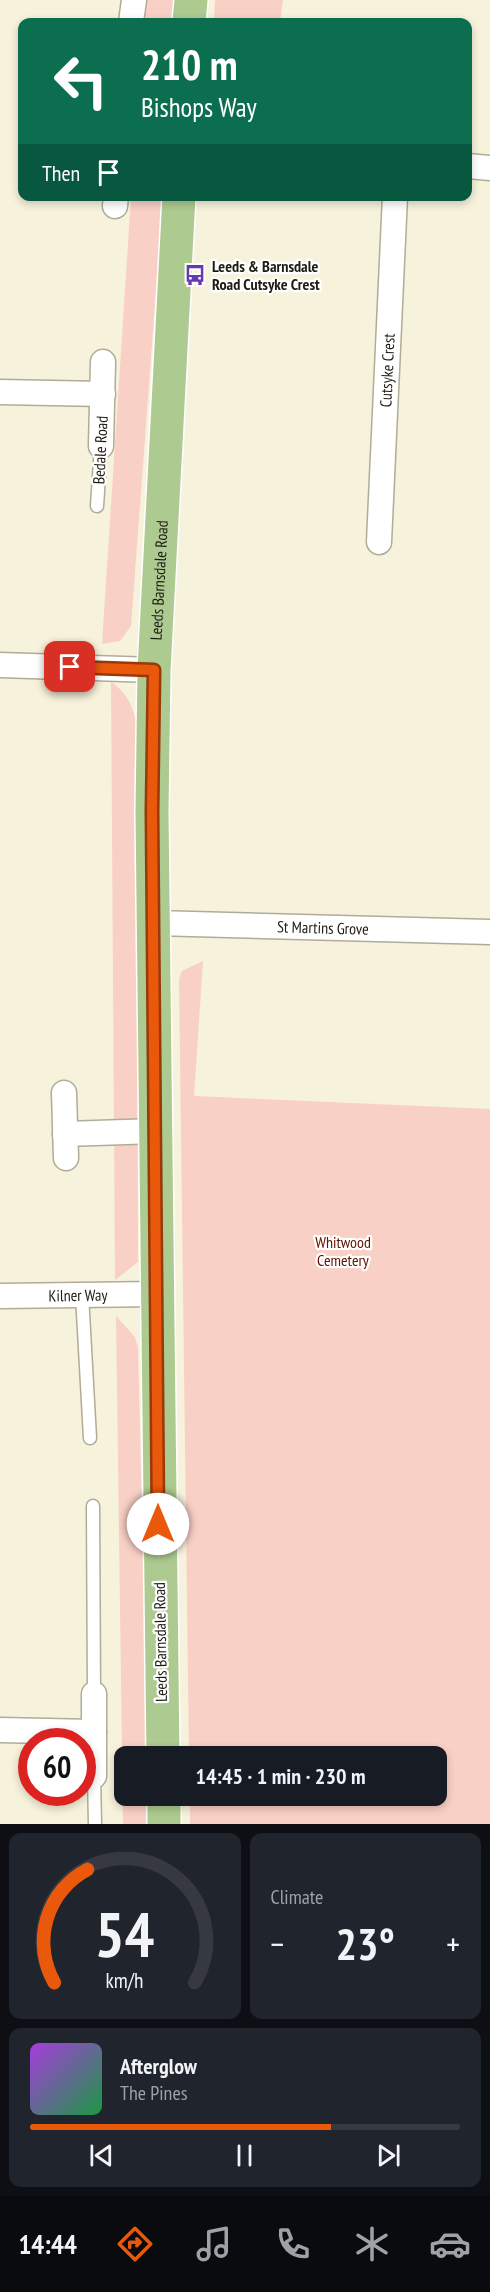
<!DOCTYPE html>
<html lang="en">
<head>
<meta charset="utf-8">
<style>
  body { margin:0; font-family:"PT Sans Narrow",sans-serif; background:#20242c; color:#f1f3f6; height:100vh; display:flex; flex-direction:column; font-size:22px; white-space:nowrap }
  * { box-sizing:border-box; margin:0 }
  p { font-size:20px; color:#9ea1a6 }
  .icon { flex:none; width:33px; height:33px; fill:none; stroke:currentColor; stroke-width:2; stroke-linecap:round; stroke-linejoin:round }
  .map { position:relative; height:1824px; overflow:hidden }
  .panel { display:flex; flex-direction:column; gap:9px; padding:9px; background:#0d0f14; flex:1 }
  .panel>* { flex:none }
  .guide { position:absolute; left:18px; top:18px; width:454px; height:183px; border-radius:12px; box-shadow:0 3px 9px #0003; background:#0b6e4f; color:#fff; overflow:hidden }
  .speed { position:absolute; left:18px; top:1728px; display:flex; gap:12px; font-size:30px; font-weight:700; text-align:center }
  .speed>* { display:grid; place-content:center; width:78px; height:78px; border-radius:50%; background:#171b24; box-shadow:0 3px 9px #0003; line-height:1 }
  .speed .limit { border:9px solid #d22; background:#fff; color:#111 }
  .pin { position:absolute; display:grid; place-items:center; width:51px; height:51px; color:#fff; margin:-26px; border-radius:12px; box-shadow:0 3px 9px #0006 }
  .me { position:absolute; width:66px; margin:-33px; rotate:0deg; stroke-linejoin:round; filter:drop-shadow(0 0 4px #0008) }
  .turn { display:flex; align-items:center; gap:21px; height:126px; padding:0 24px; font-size:27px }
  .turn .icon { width:78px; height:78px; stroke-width:2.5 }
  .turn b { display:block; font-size:42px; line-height:51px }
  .then { display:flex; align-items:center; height:57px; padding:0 24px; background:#0003; gap:12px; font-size:22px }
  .big { font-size:45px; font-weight:800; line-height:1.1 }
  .panel .card { flex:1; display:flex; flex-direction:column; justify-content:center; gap:9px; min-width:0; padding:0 21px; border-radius:12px; background:#20242c }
  .panel .dial { align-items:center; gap:0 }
  .dial svg { height:156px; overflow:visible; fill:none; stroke:#363941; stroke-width:7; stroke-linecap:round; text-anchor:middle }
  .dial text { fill:#f1f3f6; stroke:none }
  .song { display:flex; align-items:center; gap:18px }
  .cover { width:72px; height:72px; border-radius:9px; background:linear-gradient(135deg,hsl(280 70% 55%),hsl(140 70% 35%)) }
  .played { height:6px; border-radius:3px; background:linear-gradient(90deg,#ea580c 70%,#363941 70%) }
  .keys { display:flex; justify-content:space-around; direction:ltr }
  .heat { display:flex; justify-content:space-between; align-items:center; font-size:33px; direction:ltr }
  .panel .tiles { flex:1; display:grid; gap:9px; grid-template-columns:1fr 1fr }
  .card:last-child { grid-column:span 2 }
  .trip { position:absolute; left:114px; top:1746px; width:333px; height:60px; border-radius:12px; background:#171b24; box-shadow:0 3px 9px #0003; font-weight:800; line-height:60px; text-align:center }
  .tabs { display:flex; height:96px; justify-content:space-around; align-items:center; background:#090b0e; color:#9ea1a6 }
  .tabs .icon { width:42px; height:42px }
  .tabs .current { color:#ea580c }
  .tabs b { font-size:27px; color:#f1f3f6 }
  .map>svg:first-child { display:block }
</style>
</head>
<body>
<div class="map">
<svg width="490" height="1824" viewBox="0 0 490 1824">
  <rect width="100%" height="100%" fill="#f7f2db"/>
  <path fill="#f9d0c6" d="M143,0h31l3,4 -2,18h-33z
    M215,0h68l-3,22h-66z
    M131,197h32l-32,429 -11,15 -18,3z
    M111,682c16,10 22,25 26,43l1,537 -23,18z
    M203,961l-9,135 296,13v715h-300v-28h246v-40h-247l-10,-777 3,-8z
    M116,1316l19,21 3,11 10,408h-24v40h25v28h-26z"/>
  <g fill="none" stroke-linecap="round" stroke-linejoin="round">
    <defs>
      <path id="service" d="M97,506l4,-60
        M82,1295l8,143
        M93,1506l1,188
        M94,1776l1,48"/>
      <g id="minor">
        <path d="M131,22l3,-22"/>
        <path d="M468,166l22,2"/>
        <path d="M115,206l1,-10"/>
        <path d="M0,392l103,2"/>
        <path d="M101,446l2,-84"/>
        <path id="s1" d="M379,542l16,-346"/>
        <path d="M0,665l154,5"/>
        <path id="s2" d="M155,923l335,9"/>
        <path d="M64,1093l2,65"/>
        <path d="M65,1134l91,-3"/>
        <path id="s3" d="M0,1296l157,-2"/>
        <path d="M94,1694v82"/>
        <path d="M0,1730l94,2"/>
      </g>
      <g id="primary">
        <path d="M189,22l2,-22"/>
        <path id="s4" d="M163,1756l-11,-944 2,-142 25,-474"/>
        <path d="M164,1796v28"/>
      </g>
    </defs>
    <use href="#service" stroke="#b0ac96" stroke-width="15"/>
    <use href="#minor" stroke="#b0ac96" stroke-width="27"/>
    <use href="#primary" stroke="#fff" stroke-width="36"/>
    <use href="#service" stroke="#fff" stroke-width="12"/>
    <use href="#minor" stroke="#fff" stroke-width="24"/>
    <use href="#primary" stroke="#adca90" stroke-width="33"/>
  </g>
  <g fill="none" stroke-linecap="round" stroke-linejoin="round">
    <defs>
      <path id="route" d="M70,667l84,3 -2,142 6,712"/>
    </defs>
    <use href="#route" stroke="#983908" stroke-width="15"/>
    <use href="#route" stroke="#ea580c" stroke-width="10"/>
  </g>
  <defs>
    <symbol id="bus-bare" viewBox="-9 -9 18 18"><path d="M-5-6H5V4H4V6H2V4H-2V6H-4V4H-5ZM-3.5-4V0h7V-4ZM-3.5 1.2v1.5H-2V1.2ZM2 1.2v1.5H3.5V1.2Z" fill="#6739b1" stroke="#fff" stroke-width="2.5" paint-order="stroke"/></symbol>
  </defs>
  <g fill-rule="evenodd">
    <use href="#bus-bare" x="180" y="260" width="30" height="30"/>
  </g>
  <g text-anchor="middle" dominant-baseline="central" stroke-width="4.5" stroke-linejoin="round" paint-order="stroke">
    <g font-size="16" font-weight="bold" fill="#1e1c14" stroke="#fff" text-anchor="start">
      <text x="212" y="266">Leeds &amp; Barnsdale<tspan x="212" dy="18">Road Cutsyke Crest</tspan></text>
    </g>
    <g font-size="16" fill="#1e1c14" stroke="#fff">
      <text stroke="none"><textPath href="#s1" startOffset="172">Cutsyke Crest</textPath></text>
      <text transform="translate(100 450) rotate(-87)">Bedale Road</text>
      <text stroke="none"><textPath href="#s4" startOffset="1176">Leeds Barnsdale Road</textPath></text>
      <text stroke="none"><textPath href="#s2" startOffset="168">St Martins Grove</textPath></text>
      <text stroke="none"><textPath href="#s3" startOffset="78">Kilner Way</textPath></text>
      <text transform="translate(160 1642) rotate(-91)">Leeds Barnsdale Road</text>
    </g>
    <g font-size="16" fill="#5f1303" stroke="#fff">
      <text x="343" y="1242">Whitwood<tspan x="343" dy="18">Cemetery</tspan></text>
    </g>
  </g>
</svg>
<div class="speed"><div class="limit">60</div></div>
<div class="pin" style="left:70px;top:667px;background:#d93025"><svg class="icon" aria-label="arrive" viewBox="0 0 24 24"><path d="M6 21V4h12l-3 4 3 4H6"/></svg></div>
<svg class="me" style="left:158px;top:1524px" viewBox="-20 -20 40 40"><circle r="19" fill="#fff"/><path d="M0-13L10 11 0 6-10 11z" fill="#ea580c"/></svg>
<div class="trip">14:45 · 1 min · 230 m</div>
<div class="guide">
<div class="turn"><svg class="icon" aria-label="left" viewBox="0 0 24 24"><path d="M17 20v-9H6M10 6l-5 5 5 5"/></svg><div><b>210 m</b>Bishops Way</div></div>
<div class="then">Then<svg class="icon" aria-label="arrive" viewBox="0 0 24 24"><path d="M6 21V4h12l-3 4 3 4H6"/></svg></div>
</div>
</div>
<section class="panel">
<div class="tiles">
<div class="card dial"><svg viewBox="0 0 100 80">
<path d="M14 69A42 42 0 1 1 86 69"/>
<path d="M14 69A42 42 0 0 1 31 11" stroke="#ea580c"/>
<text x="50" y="56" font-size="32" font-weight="700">54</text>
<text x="50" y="72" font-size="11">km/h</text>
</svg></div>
<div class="card"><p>Climate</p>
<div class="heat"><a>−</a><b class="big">23°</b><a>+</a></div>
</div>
<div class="card">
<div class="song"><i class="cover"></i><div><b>Afterglow</b><p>The Pines</p></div></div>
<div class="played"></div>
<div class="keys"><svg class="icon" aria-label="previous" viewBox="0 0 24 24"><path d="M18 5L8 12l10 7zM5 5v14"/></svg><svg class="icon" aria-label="pause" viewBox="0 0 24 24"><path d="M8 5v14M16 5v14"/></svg><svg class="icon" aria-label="next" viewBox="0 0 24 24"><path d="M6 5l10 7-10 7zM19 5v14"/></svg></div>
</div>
</div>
</section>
<nav class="tabs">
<b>14:44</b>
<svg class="icon current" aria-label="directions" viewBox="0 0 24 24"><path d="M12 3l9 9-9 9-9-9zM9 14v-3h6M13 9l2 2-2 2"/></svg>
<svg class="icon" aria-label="music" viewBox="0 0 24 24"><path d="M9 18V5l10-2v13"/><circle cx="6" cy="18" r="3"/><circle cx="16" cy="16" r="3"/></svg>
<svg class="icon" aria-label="phone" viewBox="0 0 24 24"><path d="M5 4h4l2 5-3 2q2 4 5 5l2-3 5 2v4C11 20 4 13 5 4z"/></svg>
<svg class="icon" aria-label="climate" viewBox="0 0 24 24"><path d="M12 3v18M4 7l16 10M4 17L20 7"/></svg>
<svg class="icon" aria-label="car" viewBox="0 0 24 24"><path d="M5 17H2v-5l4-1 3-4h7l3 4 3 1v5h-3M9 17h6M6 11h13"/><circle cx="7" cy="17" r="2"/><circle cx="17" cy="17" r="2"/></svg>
</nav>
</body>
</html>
